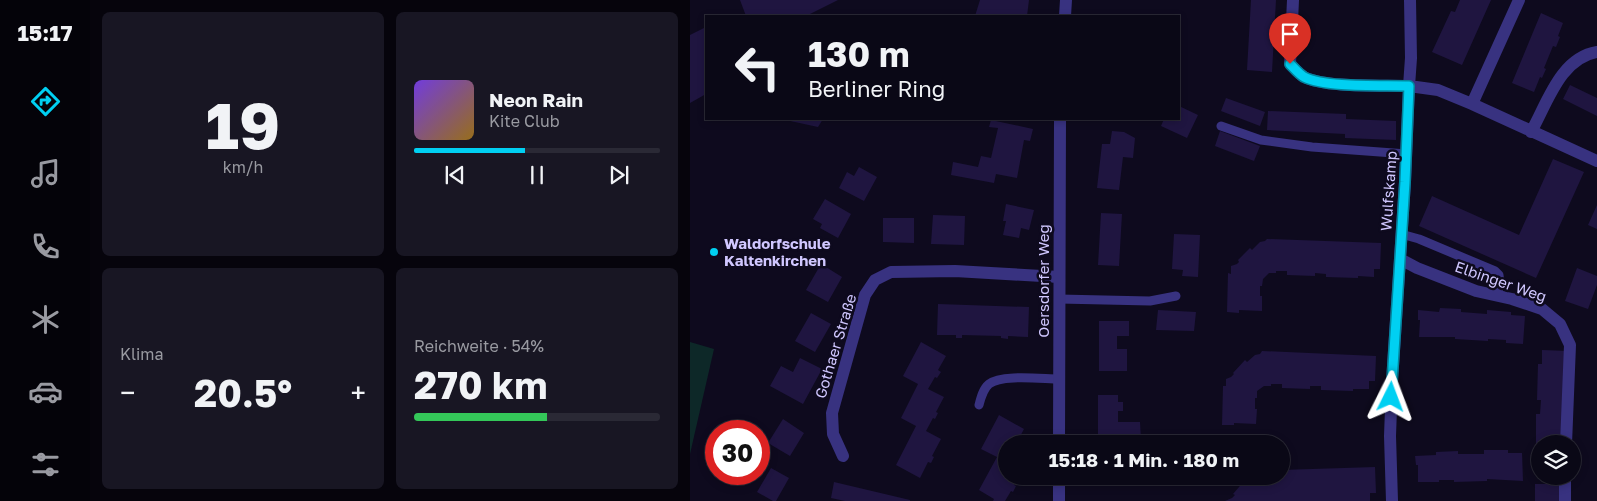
<!DOCTYPE html>
<html lang="de">
<head>
<meta charset="utf-8">
<style>
  body { margin:0; font-family:"Golos Text",sans-serif; background:#181623; color:#f1f3f6; height:100vh; display:flex; flex-direction:column; font-size:19px; white-space:nowrap }
  * { box-sizing:border-box; margin:0 }
  p { font-size:16px; color:#999aa1 }
  .icon { flex:none; width:28px; height:28px; fill:none; stroke:currentColor; stroke-width:2; stroke-linecap:round; stroke-linejoin:round }
  .map { position:relative; flex:1; overflow:hidden }
  .details { display:flex; flex-direction:column; gap:12px; padding:12px; background:#06040c; width:600px }
  .details>* { flex:none }
  .guide { position:absolute; left:15px; top:15px; width:475px; height:105px; border-radius:0px; box-shadow:0 2px 8px #0003,0 0 0 1px #2a2935; background:#0a0816; color:#f1f3f6; overflow:hidden }
  .buttons { position:absolute; left:841px; top:435px; display:grid; gap:10px }
  .buttons a { display:grid; place-items:center; width:50px; height:50px; border-radius:50%; background:#0a0816; box-shadow:0 2px 8px #0003,0 0 0 1px #2a2935; font-size:25px }
  .speed { position:absolute; left:15px; top:420px; display:flex; gap:10px; font-size:25px; font-weight:700; text-align:center }
  .speed>* { display:grid; place-content:center; width:65px; height:65px; border-radius:50%; background:#0a0816; box-shadow:0 2px 8px #0003,0 0 0 1px #2a2935; line-height:1 }
  .speed .limit { border:8px solid #d22; background:#fff; color:#111 }
  .pin { position:absolute; display:grid; place-items:center; width:42px; height:42px; color:#fff; margin:-51px -21px; border-radius:50% 50% 50% 0; rotate:-45deg; box-shadow:0 0 5px #0007 }
  .pin .icon { rotate:45deg }
  .me { position:absolute; width:55px; margin:-28px; rotate:3deg; stroke-linejoin:round; filter:drop-shadow(0 0 4px #0008) }
  .turn { display:flex; align-items:center; gap:18px; height:105px; padding:0 20px; font-size:22px }
  .turn .icon { width:65px; height:65px; stroke-width:2.5 }
  .turn b { display:block; font-size:35px; line-height:42px }
  .big { font-size:38px; font-weight:700; line-height:1.1 }
  .details .widget { flex:1; display:flex; flex-direction:column; justify-content:center; gap:8px; min-width:0; padding:0 18px; border-radius:8px; background:#181623 }
  .details .dial { align-items:center; gap:0 }
  .dial b { font-size:65px; line-height:1 }
  .song { display:flex; align-items:center; gap:15px }
  .cover { width:60px; height:60px; border-radius:8px; background:linear-gradient(135deg,hsl(260 70% 55%),hsl(40 70% 35%)) }
  .played { height:5px; border-radius:2px; background:linear-gradient(90deg,#00d0f2 45%,#2a2935 45%) }
  .keys { display:flex; justify-content:space-around; direction:ltr }
  .heat { display:flex; justify-content:space-between; align-items:center; font-size:28px; direction:ltr }
  .charge { height:8px; border-radius:4px; background:linear-gradient(90deg,#34c759 54%,#2a2935 0) }
  .details .tiles { flex:1; display:grid; gap:12px; grid-template-columns:repeat(2,1fr) }
  .trip { position:absolute; left:308px; top:435px; width:292px; height:50px; border-radius:25px; background:#0a0816; box-shadow:0 2px 8px #0003,0 0 0 1px #2a2935; font-weight:700; line-height:50px; text-align:center }
  main { display:flex; flex:1; min-height:0 }
  .tabs { display:flex; flex-direction:column; width:90px; justify-content:space-around; align-items:center; background:#040309; color:#999aa1 }
  .tabs .icon { width:35px; height:35px }
  .tabs .active { color:#00d0f2 }
  .tabs b { font-size:22px; color:#f1f3f6 }
  .map>svg:first-child { display:block }
</style>
</head>
<body>
<main>
<nav class="tabs">
<b>15:17</b>
<svg class="icon active" aria-label="directions" viewBox="0 0 24 24"><path d="M12 3l9 9-9 9-9-9zM9 14v-3h6M13 9l2 2-2 2"/></svg>
<svg class="icon" aria-label="music" viewBox="0 0 24 24"><path d="M9 18V5l10-2v13"/><circle cx="6" cy="18" r="3"/><circle cx="16" cy="16" r="3"/></svg>
<svg class="icon" aria-label="phone" viewBox="0 0 24 24"><path d="M5 4h4l2 5-3 2q2 4 5 5l2-3 5 2v4C11 20 4 13 5 4z"/></svg>
<svg class="icon" aria-label="climate" viewBox="0 0 24 24"><path d="M12 3v18M4 7l16 10M4 17L20 7"/></svg>
<svg class="icon" aria-label="car" viewBox="0 0 24 24"><path d="M5 17H2v-5l4-1 3-4h7l3 4 3 1v5h-3M9 17h6M6 11h13"/><circle cx="7" cy="17" r="2"/><circle cx="17" cy="17" r="2"/></svg>
<svg class="icon" aria-label="filters" viewBox="0 0 24 24"><path d="M4 7h16M4 17h16"/><circle cx="9" cy="7" r="2"/><circle cx="15" cy="17" r="2"/></svg>
</nav>
<section class="details">
<div class="tiles">
<div class="widget dial"><b>19</b><p>km/h</p></div>
<div class="widget">
<div class="song"><i class="cover"></i><div><b>Neon Rain</b><p>Kite Club</p></div></div>
<div class="played"></div>
<div class="keys"><svg class="icon" aria-label="previous" viewBox="0 0 24 24"><path d="M18 5L8 12l10 7zM5 5v14"/></svg><svg class="icon" aria-label="pause" viewBox="0 0 24 24"><path d="M8 5v14M16 5v14"/></svg><svg class="icon" aria-label="next" viewBox="0 0 24 24"><path d="M6 5l10 7-10 7zM19 5v14"/></svg></div>
</div>
<div class="widget"><p>Klima</p>
<div class="heat"><a>−</a><b class="big">20.5°</b><a>+</a></div>
</div>
<div class="widget"><p>Reichweite · 54%</p><b class="big">270 km</b><div class="charge"></div></div>
</div>
</section>
<div class="map">
<svg width="907" height="501" viewBox="0 0 907 501">
  <rect width="100%" height="100%" fill="#0e0a1e"/>
  <path fill="#0d2828" d="M0,342l24,7 -24,105z"/>
  <path fill="#1f1540" d="M50,0h98l-32,16h-60z
    M290,0h49l-2,16h-52z
    M561,0h25l-4,72 -25,-2z
    M770,0h31l-29,65 -30,-13 19,-41 4,1z
    M851,13l22,10 -5,13 2,1 -4,10 -3,-1 -9,22 2,1 -4,9 -2,-1 -6,15 -22,-9z
    M16,27v67l-16,9v-68z
    M880,85l27,13v18l-34,-17z
    M536,98l39,14 -5,14 -39,-15z
    M489,106l19,9 -11,23 -26,-12 3,-7h15z
    M578,111l78,3v5l50,2v19l-51,-2v-4l-78,-4z
    M91,119h42l-5,8z
    M301,120l42,9 -3,12 -6,-1 -7,38 -21,-4 -2,9 -43,-8 2,-13 25,5 3,-11 10,2 7,-30 -9,-1z
    M422,131l12,1 11,6 -2,20 -10,-1 -4,33 -22,-2 5,-44h8z
    M530,131l40,15 -6,15 -39,-15z
    M863,159l31,13 -48,106 -117,-52 13,-30 87,39z
    M169,167l18,10 -13,24 -25,-13 8,-16 7,4z
    M135,199l26,15 -13,24 -18,-10 2,-4 -9,-5z
    M316,204l28,6 -5,20 -8,-2 -2,10 -16,-3 3,-14h-3z
    M907,205v24l-9,-4z
    M411,213l21,1 -3,52 -21,-1z
    M243,215l32,1 -1,29 -33,-1z
    M193,218h31v25l-31,-1z
    M484,234l26,1 -2,42 -16,-1 1,-6 -11,-1z
    M577,239l114,4 -1,26h-6v8l-16,-1v2l-32,-1v-3l-11,-1v3l-28,-1v-4h-11v2h-7l-6,6 -1,7h-2v10h2v15l-23,-1v3l-12,-1 1,-39 3,1v-8l6,-2 2,-2 -1,-2 12,-12 2,2 8,-8 5,-1z
    M131,264l21,13 -14,25 -22,-12z
    M887,268l20,8v9l-9,24 -23,-8z
    M248,304l91,3 -1,30 -20,-1v3l-7,-1v-2l-39,-1v3h-6v-3h-19z
    M750,308l21,1v3l26,2v-4l24,2v3l14,1 -2,28 -17,-1v-3l-18,-1v2l-33,-2v-2h-36l1,-17h-2v-10l21,2z
    M468,310l38,2 -2,19 -38,-1z
    M121,313l20,11 -16,28 -20,-11z
    M409,321h30v15h-12v13h10v22h-28z
    M231,342l25,14 -8,14 3,2 -4,6 -2,-1 -7,12 16,8 -8,15 2,1 -3,6 -2,-1 -7,13 15,8 -9,17 2,1 -3,6 -3,-1 -8,16 -24,-13 20,-39 -15,-8 17,-34 -15,-8z
    M852,350l26,1 -7,93h-21v5h-4v-35h4l1,-14h-4l1,-36h4z
    M572,351l114,5 -1,25h-6v8h-16v2l-32,-1v-4h-11v3l-28,-1v-4h-11v2h-7l-7,5v7h-2v11h2l-1,15 -22,-1v2h-12l1,-39h3v-7l5,-2 3,-3 -1,-1 12,-13 2,2 8,-7 5,-1z
    M110,358l22,11 -19,35 -33,-18 11,-20 12,6z
    M408,395h20v7h5v9h-5v11h22l1,18h-43z
    M309,415l25,14 -8,15h-10v32h13l-5,9 2,1 -3,6 -2,-1 -6,10h-12l1,-2 -15,-9 18,-33 -16,-8z
    M93,419l21,14 -14,23 -22,-13z
    M794,450h24v3h14l1,28 -36,-2v2l-33,1v-2h-15v2h-21v-17h-2l-1,-9 21,-1v-3l22,-1v3h26z
    M685,467l1,26h-6v8h-145l7,-3 3,-3 -2,-1 12,-14 2,2 5,-6h29v-6z
    M81,468l18,10 -13,23h-3l-16,-9z
    M144,482l76,18v1h-65l-14,-3z
    M845,484h25v17h-25z"/>
  <g fill="none" stroke-linecap="round" stroke-linejoin="round">
    <path stroke="#383280" stroke-width="9" d="M531,126l40,14 51,7 95,7
      M711,234l18,5 76,32 4,4 1,9 -3,12
      M369,299l91,2 26,-5
      M289,405c2,-8 4,-16 10,-21 12,-10 54,-5 70,-5"/>
    <path stroke="#383280" stroke-width="12" d="M603,0l-3,64c4,4 9,10 14,13 22,11 79,8 105,9l2,-28 -1,-58
      M782,104l47,-104
      M841,132c16,-28 29,-74 66,-80
      M710,259l17,9 59,23 36,8 30,10 18,15 10,21 -4,99
      M153,456l-10,-22 -1,-21 33,-118 10,-15 16,-8 64,-1 104,6
      M875,476v25
      M702,501l-2,-65 2,-55 13,-199 4,-96 29,4 34,14 125,57"/>
    <path stroke="#383280" stroke-width="12" d="M375,16l1,-16
      M369,444l1,-325
      M369,501v-25"/>
  </g>
  <g fill="none" stroke-linecap="round" stroke-linejoin="round">
    <defs>
      <path id="route" d="M600,64c4,4 9,10 14,13 22,11 79,8 105,9l-4,96 -14,215"/>
    </defs>
    <use href="#route" stroke="#00879d" stroke-width="12"/>
    <use href="#route" stroke="#00d0f2" stroke-width="9"/>
  </g>
  <circle fill="#00d0f2" stroke="#0e0a1e" stroke-width="2" cx="24" cy="252" r="5"/>
  <g text-anchor="middle" dominant-baseline="central" stroke-width="5" stroke-linejoin="round" paint-order="stroke">
    <g font-size="15" fill="#d0c7ff" stroke="#0e0a1e">
      <text transform="translate(698 191) rotate(-86)">Wulfskamp</text>
      <text transform="translate(353 281) rotate(-90)">Oersdorfer Weg</text>
      <text transform="translate(811 281) rotate(19)">Elbinger Weg</text>
      <text transform="translate(145 346) rotate(-73)">Gothaer Straße</text>
    </g>
    <g font-size="15" font-weight="bold" fill="#d0c7ff" stroke="#0e0a1e" text-anchor="start">
      <text x="34" y="243">Waldorfschule<tspan x="34" dy="17">Kaltenkirchen</tspan></text>
    </g>
  </g>
</svg>
<div class="buttons">
<a><svg class="icon" aria-label="layers" viewBox="0 0 24 24"><path d="M12 4l9 5-9 5-9-5zM3 14l9 5 9-5"/></svg></a>
</div>
<div class="speed"><div class="limit">30</div></div>
<div class="pin" style="left:600px;top:64px;background:#d93025"><svg class="icon" aria-label="arrive" viewBox="0 0 24 24"><path d="M6 21V4h12l-3 4 3 4H6"/></svg></div>
<svg class="me" style="left:701px;top:397px" viewBox="-20 -20 40 40"><path d="M0-17L14 15 0 8-14 15z" fill="#00d0f2" stroke="#fff" stroke-width="4"/></svg>
<div class="trip">15:18 · 1 Min. · 180 m</div>
<div class="guide">
<div class="turn"><svg class="icon" aria-label="left" viewBox="0 0 24 24"><path d="M17 20v-9H6M10 6l-5 5 5 5"/></svg><div><b>130 m</b>Berliner Ring</div></div>
</div>
</div>
</main>
</body>
</html>
